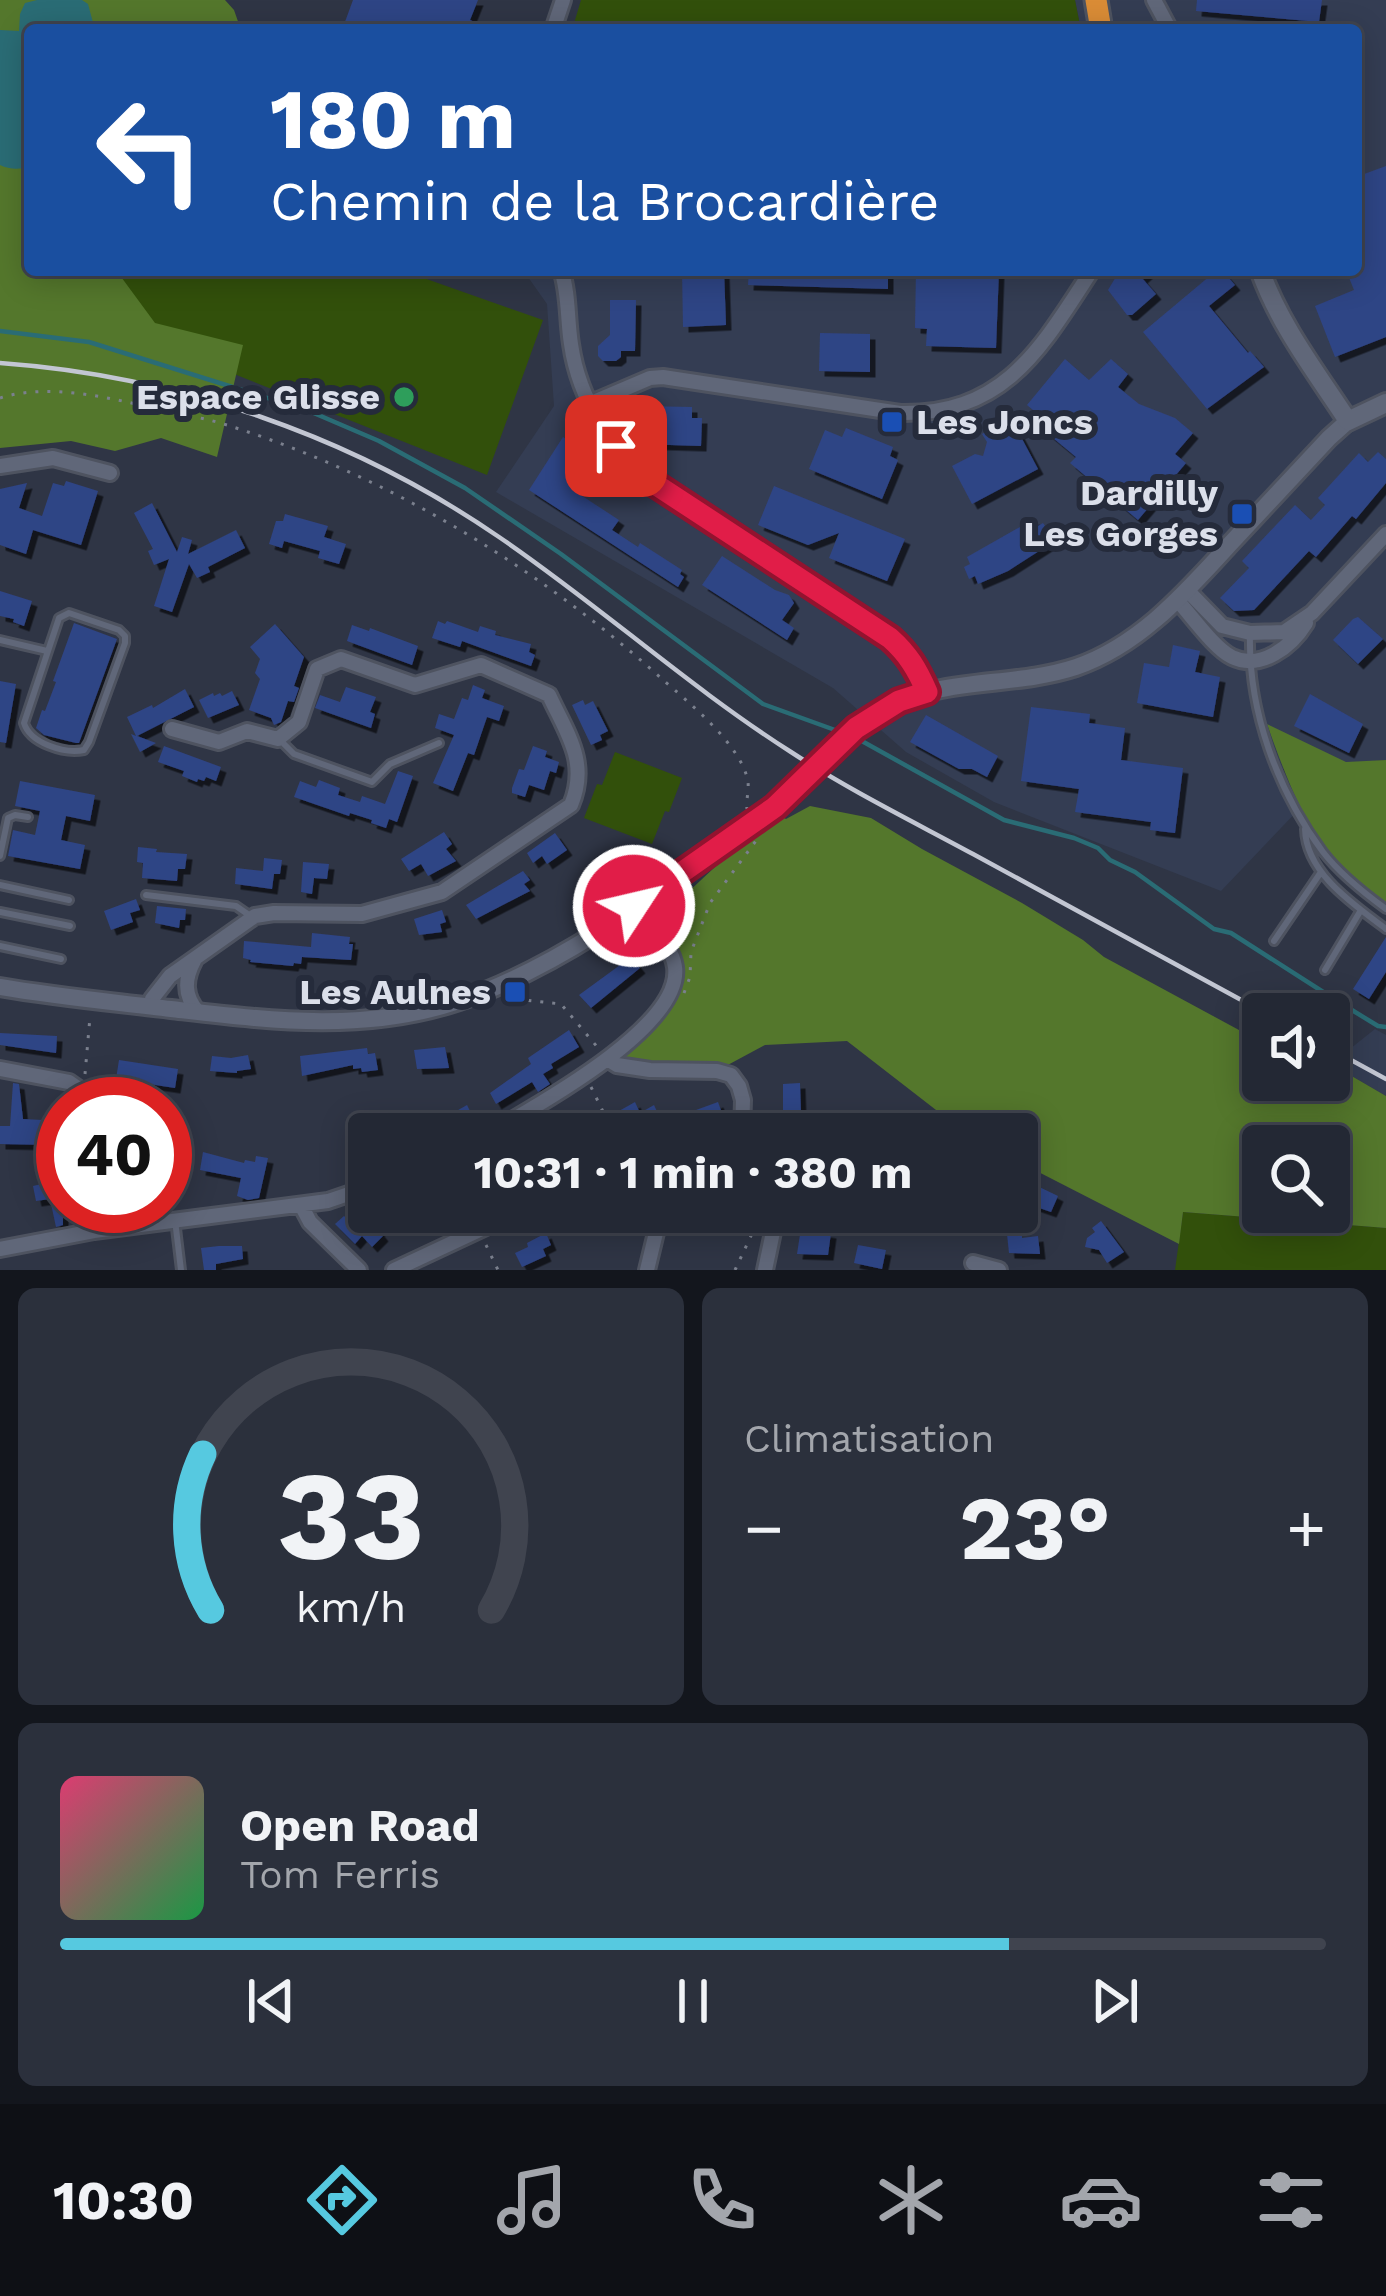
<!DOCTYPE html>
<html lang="fr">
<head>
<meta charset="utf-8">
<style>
  body { margin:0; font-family:"Work Sans",sans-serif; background:#2b303c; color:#f1f3f6; height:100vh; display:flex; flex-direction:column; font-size:45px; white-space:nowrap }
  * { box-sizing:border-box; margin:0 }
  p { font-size:39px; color:#a3a6ac }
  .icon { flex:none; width:66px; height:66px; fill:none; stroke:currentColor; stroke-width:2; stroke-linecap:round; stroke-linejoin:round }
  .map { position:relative; height:1270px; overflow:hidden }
  .drawer { display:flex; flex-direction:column; gap:18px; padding:18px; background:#13161d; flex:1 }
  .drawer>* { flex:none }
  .banner { position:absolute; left:24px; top:24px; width:1338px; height:252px; border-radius:12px; box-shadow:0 6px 30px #0003,0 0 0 3px #40444f; background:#1a4fa0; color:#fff; overflow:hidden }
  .fabs { position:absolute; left:1242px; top:993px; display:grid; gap:24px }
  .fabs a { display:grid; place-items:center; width:108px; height:108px; border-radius:12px; background:#232834; box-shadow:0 6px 30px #0003,0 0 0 3px #40444f; font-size:60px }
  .speed { position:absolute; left:36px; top:1077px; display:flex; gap:24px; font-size:60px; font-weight:700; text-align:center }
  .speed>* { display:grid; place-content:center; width:156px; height:156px; border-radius:50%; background:#232834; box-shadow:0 6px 30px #0003,0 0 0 3px #40444f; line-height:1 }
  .speed .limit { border:18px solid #d22; background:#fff; color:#111 }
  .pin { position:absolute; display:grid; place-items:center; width:102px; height:102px; color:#fff; margin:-51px; border-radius:24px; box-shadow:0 6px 18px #0006 }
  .me { position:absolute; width:132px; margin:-66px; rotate:55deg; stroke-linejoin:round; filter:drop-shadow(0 0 9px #0008) }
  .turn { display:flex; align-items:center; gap:42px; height:252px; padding:0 48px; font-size:54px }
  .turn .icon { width:156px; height:156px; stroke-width:2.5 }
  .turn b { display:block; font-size:84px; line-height:102px }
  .big { font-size:90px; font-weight:700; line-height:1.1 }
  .drawer .card { flex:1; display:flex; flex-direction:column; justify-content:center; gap:18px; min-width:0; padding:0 42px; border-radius:18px; background:#2b303c }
  .drawer .dial { align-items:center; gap:0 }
  .dial svg { height:312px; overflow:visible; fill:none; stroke:#40444f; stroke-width:7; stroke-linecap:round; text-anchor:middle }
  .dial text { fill:#f1f3f6; stroke:none }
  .song { display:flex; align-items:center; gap:36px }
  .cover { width:144px; height:144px; border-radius:18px; background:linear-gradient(135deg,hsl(340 70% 55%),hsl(140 70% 35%)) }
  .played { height:12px; border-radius:6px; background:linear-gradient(90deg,#56c9e0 75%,#40444f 75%) }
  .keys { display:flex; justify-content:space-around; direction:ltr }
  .heat { display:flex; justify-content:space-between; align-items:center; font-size:66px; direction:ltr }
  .drawer .tiles { flex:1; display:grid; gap:18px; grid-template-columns:1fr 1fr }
  .card:last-child { grid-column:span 2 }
  .trip { position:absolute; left:348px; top:1113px; width:690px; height:120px; border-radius:12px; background:#232834; box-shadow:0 6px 30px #0003,0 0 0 3px #40444f; font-weight:700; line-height:120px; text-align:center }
  .tab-bar { display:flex; height:192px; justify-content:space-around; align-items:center; background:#0e1015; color:#a3a6ac }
  .tab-bar .icon { width:84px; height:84px }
  .tab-bar .on { color:#56c9e0 }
  .tab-bar b { font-size:54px; color:#f1f3f6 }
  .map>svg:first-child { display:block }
</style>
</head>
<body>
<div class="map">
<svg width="1386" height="1270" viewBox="0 0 1386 1270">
  <defs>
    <filter id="shadow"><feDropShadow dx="5.5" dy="5.5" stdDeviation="0" flood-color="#0009"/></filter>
  </defs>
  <rect width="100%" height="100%" fill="#2f3545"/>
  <path fill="#343d53" d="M1075,0h311v760l-103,9 19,37 -81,85 -227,-89 -88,-50 -73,-64 -337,-196 58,-86 -7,-102 -24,-34h833v-240h-275z
    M1375,1029l11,6v61l-55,-32z"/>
  <path fill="#32500b" d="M581,0h494l6,30h-509z
    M109,270h292l142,50 -56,155 -398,-159z
    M615,752l67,26 -13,34 -4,-1 -13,33 -68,-26 13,-34 5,1z
    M1183,1212l203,16v42h-211z"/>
  <path fill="#54772c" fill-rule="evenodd" d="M0,0h225l9,10 7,20h-211v240h86l39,53 88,22 -26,112 -56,-19 -46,13 -44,-10 -71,7z
    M1267,724l79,38 40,-2v145c-20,-15 -42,-32 -57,-51 -28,-35 -47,-88 -62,-130z
    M810,806l61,12 51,31 100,54 61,37 21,17 159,86v37h66l2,-16 55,32v132l-203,-16 -4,32 -162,-83v-27h-50l-120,-93 -82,4 -41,22 -73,-1 -33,-6c21,-23 73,-73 61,-107 -5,-11 -15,-22 -22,-32l58,-54 63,-52 8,4zM1263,1146h66v66h-66z"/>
  <path fill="#2a6c75" d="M37,0h45l6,4 7,26h-65v137c-10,2 -20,3 -30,-2v-135l19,1 1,-17 5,-11z"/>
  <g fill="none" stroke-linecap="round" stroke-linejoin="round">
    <path stroke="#2a6c75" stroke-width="4.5" d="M0,331l89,11 220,69 70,30 86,47 96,66 202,150 72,26
      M860,740l144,80 70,18 24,10 12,12 25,12 79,57 17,4 111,71 36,22 8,1"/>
  </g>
  <path fill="#2f4485" filter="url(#shadow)" d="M353,0h125l-8,20 24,10h-152z
    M1197,0h125l-3,22 -123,-11z
    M1386,166v171l-51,20 -20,-51 39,-16 -8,-20h10v-93z
    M682,270h42l2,55 -43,2z
    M749,270h139v19l-140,-4z
    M916,270h83l-3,78 -70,-2 1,-17 -12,-1z
    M1120,270h31l-9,8 14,16 -24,21h-5l-19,-25z
    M1217,270h5l13,15 -26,21 39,47 2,-2 14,16 -57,42 -64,-77z
    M610,300h26l-1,51h-14v6l-5,4h-13l-5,-5v-10l12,-11z
    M820,333l50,1v38l-51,-1z
    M1065,359l24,21 22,-21 17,15 -10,13 21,17 36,14 18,15 -18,21 11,9 -48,57 -68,-57 6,-6 -29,-24 6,-6 -26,-22z
    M640,406l52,1v11h10l-1,28 -62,-2z
    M1011,418l27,51 -66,35 -20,-38 23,-12 8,2 4,-14 -5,-8z
    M846,428l47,19 -3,9 8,4 -16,39 -73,-30 16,-39 17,7z
    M563,437l31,20 -21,33 46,30 -7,10 26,17 2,-4 42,27 -2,4 4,3 -6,10 -149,-97z
    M1378,452l8,7v24l-30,36 -4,-3 -36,41 -7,-6 -55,59 -20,1 -14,-13 29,-30 -7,-7 53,-56 16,15 14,-15 -7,-7 41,-45 9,9z
    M66,481l32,10 -17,54 -48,-15 -7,24 -26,-9v-56l27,-6 -8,25 23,8 11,-33 11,3z
    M774,486l131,53 -18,42 -58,-23 10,-25 -31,12 -50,-20z
    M152,503l25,49 5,-15 10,3 -4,14 48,-24 9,18 -37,19 2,5 -13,6 -8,-14 -17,48 -18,-6 15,-47 -15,6 -6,-14 5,-2 -19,-36z
    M285,514l43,12 -4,11 22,7 -7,20 -21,-6 2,-7 -36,-10 -2,7 -13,-4 7,-23h7z
    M1034,519l4,7 5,-3 7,10 -4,3 4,8 -42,27 -30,13 -3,-8 -6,3 -5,-12 6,-3 -3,-7z
    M722,556l53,34 14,5 5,8 -12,17 12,8 -7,12 -85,-55z
    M0,591l32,10 -8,25 -11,-4 1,-3 -14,-3z
    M1358,617l25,22 -25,25 -25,-24 20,-21z
    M438,621l7,3 2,-3 31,11 2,-6 16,5 -1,4 36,9 -2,8 6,3 -4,11 -69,-25 -2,6 -28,-9z
    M74,623l43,16 -38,104h-3l-32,-8 -8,-7 6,-18 3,1 11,-29 -3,-1z
    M275,624l29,33 -10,29 5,2 -5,14 -6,-1 -7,21 -7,3 -3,-7 -22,-8 11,-31 -5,-6 5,-14 -10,-12z
    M352,625l17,6 1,-3 48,18 -6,19 -65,-24z
    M1173,645l27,6 -5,21 25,5 -7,40 -76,-14 7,-40 25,4z
    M0,681l16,3 -10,59 -6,-1z
    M473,685l12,5 -3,8 22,8 -5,15 -12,-4 -13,38 -6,-2 -15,38 -20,-8 21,-48 -19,-7 4,-14 15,5 8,-21 6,2z
    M346,687l30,10 -6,15 5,2 -4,14 -56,-20 5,-13 20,7z
    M185,689l9,18 -57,29 19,7 -16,9 -9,-18 5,2 -9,-19 25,-12 1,3z
    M232,691l7,14 -31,13 -9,-18 14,-7 1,3 6,-3 2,3z
    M1310,694l53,30 -14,29 -55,-27z
    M583,700l2,5 8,-4 15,30 -8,4 2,5 -11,5 -19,-40z
    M1031,707l59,7 -1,9 36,5 -4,32 62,8 -8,65 -25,-3 1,-8 -76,-10 4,-23 -58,-8z
    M926,715l72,41 -11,21 -15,-8h-13l-49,-27z
    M164,746l57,21 -5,14 -10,-4 -2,4 -6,-2 -1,3 -15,-6 2,-5 -26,-9z
    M533,746l14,5 -2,6 14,5 -3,11 -6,-2 -6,19 -15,-5 -4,12 -13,-4v-5l7,-19 5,1z
    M398,771l15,5 -16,46 -8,-3 -3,9 -15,-5 1,-3 -22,-7 -1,3 -55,-19 6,-16 16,6 3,-7 21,8 -2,7 22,7 2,-6 23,8z
    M20,781l75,14 -5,26 -24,-5 -5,24 24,5 -5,24 -72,-13 5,-26 22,5 5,-24 -25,-5z
    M444,832l8,12 -6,5 10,12 -28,15 -7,-12 -12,7 -8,-12z
    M555,833l12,17 -20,14 -5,-8 -9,7 -6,-10z
    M138,847l19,2 -1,3 31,2 -2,15h-7l-1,12 -35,-3 1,-15 -6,-1z
    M264,858l18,2 -2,14h-6l-2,15 -37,-5 1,-16 27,3z
    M303,862l26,2 -2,15 -13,-1 -2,16 -11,-2z
    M523,871l7,9 -6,4 6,7 -54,28 -10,-14z
    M136,899l4,11 -10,3 3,9 -22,8 -7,-19z
    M157,906l29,3 -1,11h-5l-1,8 -24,-5z
    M442,910l4,12 -6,2 2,8 -23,3 -5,-16z
    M312,933l38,4 -1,7h4l-2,16 -49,-3 -1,7 -7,-1 -1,3 -43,-4 1,-2 -8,-2 1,-17 67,6z
    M1386,937v35l-17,27 -16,-10z
    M631,957l9,11 -49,40 -12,-13z
    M569,1030l10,17 -28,17 2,4 -10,6 7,10 -12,8 -6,-10 -36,22 -6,-11 41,-29 -3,-6z
    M0,1033l57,3 -1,17 -56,-8z
    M445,1047l4,21 -32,1 -3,-19z
    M367,1048l1,6 7,-1 3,17 -16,2 -1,-4 -8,1v-4l-51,11 -2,-20z
    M248,1055l3,14 -14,2v2l-27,-2 2,-15 19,2z
    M119,1060l59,9 -3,19 -59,-9z
    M13,1083l6,1 4,35 40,2v16l-14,2v6l-49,-1v-18h10z
    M800,1083l1,31 -18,1v-31z
    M635,1102l5,11 14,-8 6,13 -24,16h-9l-8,-23z
    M718,1102l5,14 -6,3 2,5 -14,5 2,5h-18l-5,-12 15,-5 -3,-7z
    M467,1105l6,12 -16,9 5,8h-28l-4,-8z
    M203,1152l41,11 1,-3 10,2 1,-6 12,2 -9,40 -11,2 -11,-4 4,-18 -41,-8z
    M50,1182l2,6 11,-2v39l-7,2 -6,-28 -14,2 -3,-15z
    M1031,1183l27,13 -7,16 -29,-10z
    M365,1213l7,8 6,-5 7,8 -6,7 4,5 -11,11 -10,-11 -7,8 -20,-20 9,-8 9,8z
    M1101,1221l23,31 -17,11 -8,-13 -14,-3 2,-9 8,-6 -3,-4z
    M801,1228l30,5 -3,22 -31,-1z
    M546,1233l5,12 -8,4 3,7 -24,11 -7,-14 13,-6 -1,-4z
    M1022,1233v5l16,-2 2,18 -31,-1 -2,-19z
    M858,1245l28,5 -4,19 -28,-6z
    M219,1246h23l1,13 -27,5v6h-12l-3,-22z"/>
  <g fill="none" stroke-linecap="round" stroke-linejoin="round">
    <defs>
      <path id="service" d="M69,613l50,17 6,6v7l-36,99 -5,8c-20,4 -54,-7 -60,-27l35,-105z
        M1250,633c-2,78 27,157 73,219 17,22 41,41 63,57
        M0,640l47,11
        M279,739l15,15 78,28 18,-18 49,-21
        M1305,829c1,44 48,75 81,100
        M0,856l8,-38 7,-3 13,2
        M0,885l69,15
        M146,895l90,11 13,9
        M0,912l70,14
        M1274,941l47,-69
        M0,946l61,13
        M1325,970l36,-60
        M175,1220l6,50"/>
      <path id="minor" d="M1154,0l16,30
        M553,30l10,-30
        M561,270c8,23 6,49 10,74 8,57 41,105 84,140l234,154c19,16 28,31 38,54
        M589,404l61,-26 13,-1 237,36c105,2 141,-65 192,-143
        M0,466l53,-8 57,15
        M1187,590l35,36 28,7 34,-1 28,-19 74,-79
        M1177,600c15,16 37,48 55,57 29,14 60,-11 74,-34
        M194,961c-10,19 -10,35 4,51
        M151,1007l1,-8 18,-23 85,-60 19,-3 88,1 80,-22 129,-87c18,-43 -4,-71 -22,-110l-68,-30 -66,20 -74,-26 -24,10 -18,53 -21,17 -31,-8 -28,11 -47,-13
        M609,1060l8,5 33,5 67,1 14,4 8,11 4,14 -1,34
        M0,1069l69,13 23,16
        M488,1134c45,-26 195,-107 187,-167 -3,-23 -28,-42 -41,-61
        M301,1205l9,17 49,48
        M0,1249l94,-18 234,-30 41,-14
        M973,1263l26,7
        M394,1270l124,-58
        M647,1270l14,-58
        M765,1270l8,-38 -7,-20"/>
      <path id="tertiary" d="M0,987c57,10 114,15 171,22 96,11 193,24 288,-8 105,-35 205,-113 294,-178 47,-34 79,-83 129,-113 59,-34 130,-22 194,-43 64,-22 109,-74 154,-123 33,-35 66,-71 99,-106l19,-17"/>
      <path id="secondary" d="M1260,270c20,56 56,102 88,151l38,-18"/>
      <path id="trunk" d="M1096,0l5,30"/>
    </defs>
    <use href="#service" stroke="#4e5360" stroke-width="12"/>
    <use href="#minor" stroke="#4e5360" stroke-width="20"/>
    <use href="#tertiary" stroke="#4e5360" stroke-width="22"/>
    <use href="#secondary" stroke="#4e5360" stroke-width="24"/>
    <use href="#trunk" stroke="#4e5360" stroke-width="27"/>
    <path stroke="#7b808e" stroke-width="3" stroke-dasharray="3 9" stroke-linecap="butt" d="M0,398c47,-15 106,-1 153,10 26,6 54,10 80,19 159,51 304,140 428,251 27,24 81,67 87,104 1,8 -2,18 -1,27
      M521,993l3,7 37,4 38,45
      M684,993l6,-16 1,-25 19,-49 48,-65
      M85,1074l5,-57
      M591,1087l23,47
      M89,1206l2,11
      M486,1245l12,25
      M735,1270l22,-47"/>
    <use href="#service" stroke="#606779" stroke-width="6"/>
    <use href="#minor" stroke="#606779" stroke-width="14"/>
    <use href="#tertiary" stroke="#606779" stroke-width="16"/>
    <use href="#secondary" stroke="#606779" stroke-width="18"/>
    <use href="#trunk" stroke="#da8c36" stroke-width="21"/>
    <path stroke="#c2c6d2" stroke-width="4.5" d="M0,363c178,13 352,73 499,174 100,68 190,150 292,215 58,38 121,69 182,102 98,53 196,107 294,160
      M1329,1048l57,31"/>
  </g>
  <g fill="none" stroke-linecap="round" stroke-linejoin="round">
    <defs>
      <path id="route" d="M616,446l17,20 22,18 235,154c18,16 27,31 37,54l-28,9 -43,27 -81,79 -141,99"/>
    </defs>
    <use href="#route" stroke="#92132f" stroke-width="30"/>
    <use href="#route" stroke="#e11d48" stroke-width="21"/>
  </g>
  <circle fill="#2e9e5b" stroke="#252b3b" stroke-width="4.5" cx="404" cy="397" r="12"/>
  <g fill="#1a4fb4" stroke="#252b3b" stroke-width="4.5">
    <rect x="880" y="410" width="24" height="24" rx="6"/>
    <rect x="1230" y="502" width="24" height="24" rx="6"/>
    <rect x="503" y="980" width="24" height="24" rx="6"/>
  </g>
  <g text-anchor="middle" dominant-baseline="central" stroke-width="12" stroke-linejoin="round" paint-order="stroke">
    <g font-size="36" font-weight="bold" fill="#dbdfea" stroke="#252b3b" text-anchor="end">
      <text x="380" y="397">Espace Glisse</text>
      <text x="916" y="422" text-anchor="start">Les Joncs</text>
      <text x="1218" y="493">Dardilly<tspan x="1218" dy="41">Les Gorges</tspan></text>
      <text x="491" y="992">Les Aulnes</text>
    </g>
  </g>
</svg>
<div class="fabs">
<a><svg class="icon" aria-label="sound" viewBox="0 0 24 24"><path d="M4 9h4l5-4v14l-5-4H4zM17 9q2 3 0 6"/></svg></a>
<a><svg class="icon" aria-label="search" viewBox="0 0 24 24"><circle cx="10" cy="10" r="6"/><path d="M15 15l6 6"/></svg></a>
</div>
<div class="speed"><div class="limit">40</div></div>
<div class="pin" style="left:616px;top:446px;background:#d93025"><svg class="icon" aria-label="arrive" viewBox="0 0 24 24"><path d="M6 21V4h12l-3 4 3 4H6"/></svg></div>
<svg class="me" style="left:634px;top:906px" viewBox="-20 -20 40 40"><circle r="17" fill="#e11d48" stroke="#fff" stroke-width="3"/><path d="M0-11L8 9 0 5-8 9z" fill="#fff"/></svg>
<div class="trip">10:31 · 1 min · 380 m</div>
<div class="banner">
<div class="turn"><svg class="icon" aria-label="left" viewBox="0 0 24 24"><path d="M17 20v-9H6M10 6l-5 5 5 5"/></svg><div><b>180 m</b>Chemin de la Brocardière</div></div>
</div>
</div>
<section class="drawer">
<div class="tiles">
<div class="card dial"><svg viewBox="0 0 100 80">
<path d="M14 69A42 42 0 1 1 86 69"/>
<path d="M14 69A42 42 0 0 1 12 29" stroke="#56c9e0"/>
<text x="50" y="56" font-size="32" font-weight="700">33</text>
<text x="50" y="72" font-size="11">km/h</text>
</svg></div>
<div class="card"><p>Climatisation</p>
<div class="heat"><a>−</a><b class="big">23°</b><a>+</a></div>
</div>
<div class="card">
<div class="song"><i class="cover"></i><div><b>Open Road</b><p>Tom Ferris</p></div></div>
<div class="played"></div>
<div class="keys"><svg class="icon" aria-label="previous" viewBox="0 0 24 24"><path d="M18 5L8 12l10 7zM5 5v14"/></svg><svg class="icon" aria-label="pause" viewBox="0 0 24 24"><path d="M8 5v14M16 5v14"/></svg><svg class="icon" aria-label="next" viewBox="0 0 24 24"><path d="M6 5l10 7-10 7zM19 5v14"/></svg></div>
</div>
</div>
</section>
<nav class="tab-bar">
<b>10:30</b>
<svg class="icon on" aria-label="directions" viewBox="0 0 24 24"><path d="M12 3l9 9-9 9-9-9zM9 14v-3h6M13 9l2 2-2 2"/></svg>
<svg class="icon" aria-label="music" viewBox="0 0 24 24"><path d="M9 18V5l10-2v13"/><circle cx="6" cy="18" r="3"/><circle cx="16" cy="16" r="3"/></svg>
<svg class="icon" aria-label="phone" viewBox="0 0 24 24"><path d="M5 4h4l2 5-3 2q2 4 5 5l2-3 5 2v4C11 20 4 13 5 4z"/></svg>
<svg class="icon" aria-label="climate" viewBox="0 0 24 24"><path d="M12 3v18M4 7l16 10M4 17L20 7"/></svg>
<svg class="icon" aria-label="car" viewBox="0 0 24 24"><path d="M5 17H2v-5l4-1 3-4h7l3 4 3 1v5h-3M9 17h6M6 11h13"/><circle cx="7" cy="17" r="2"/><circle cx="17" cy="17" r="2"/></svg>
<svg class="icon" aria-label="filters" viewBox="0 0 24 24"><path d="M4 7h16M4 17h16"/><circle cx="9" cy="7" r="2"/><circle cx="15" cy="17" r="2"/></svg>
</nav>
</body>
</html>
